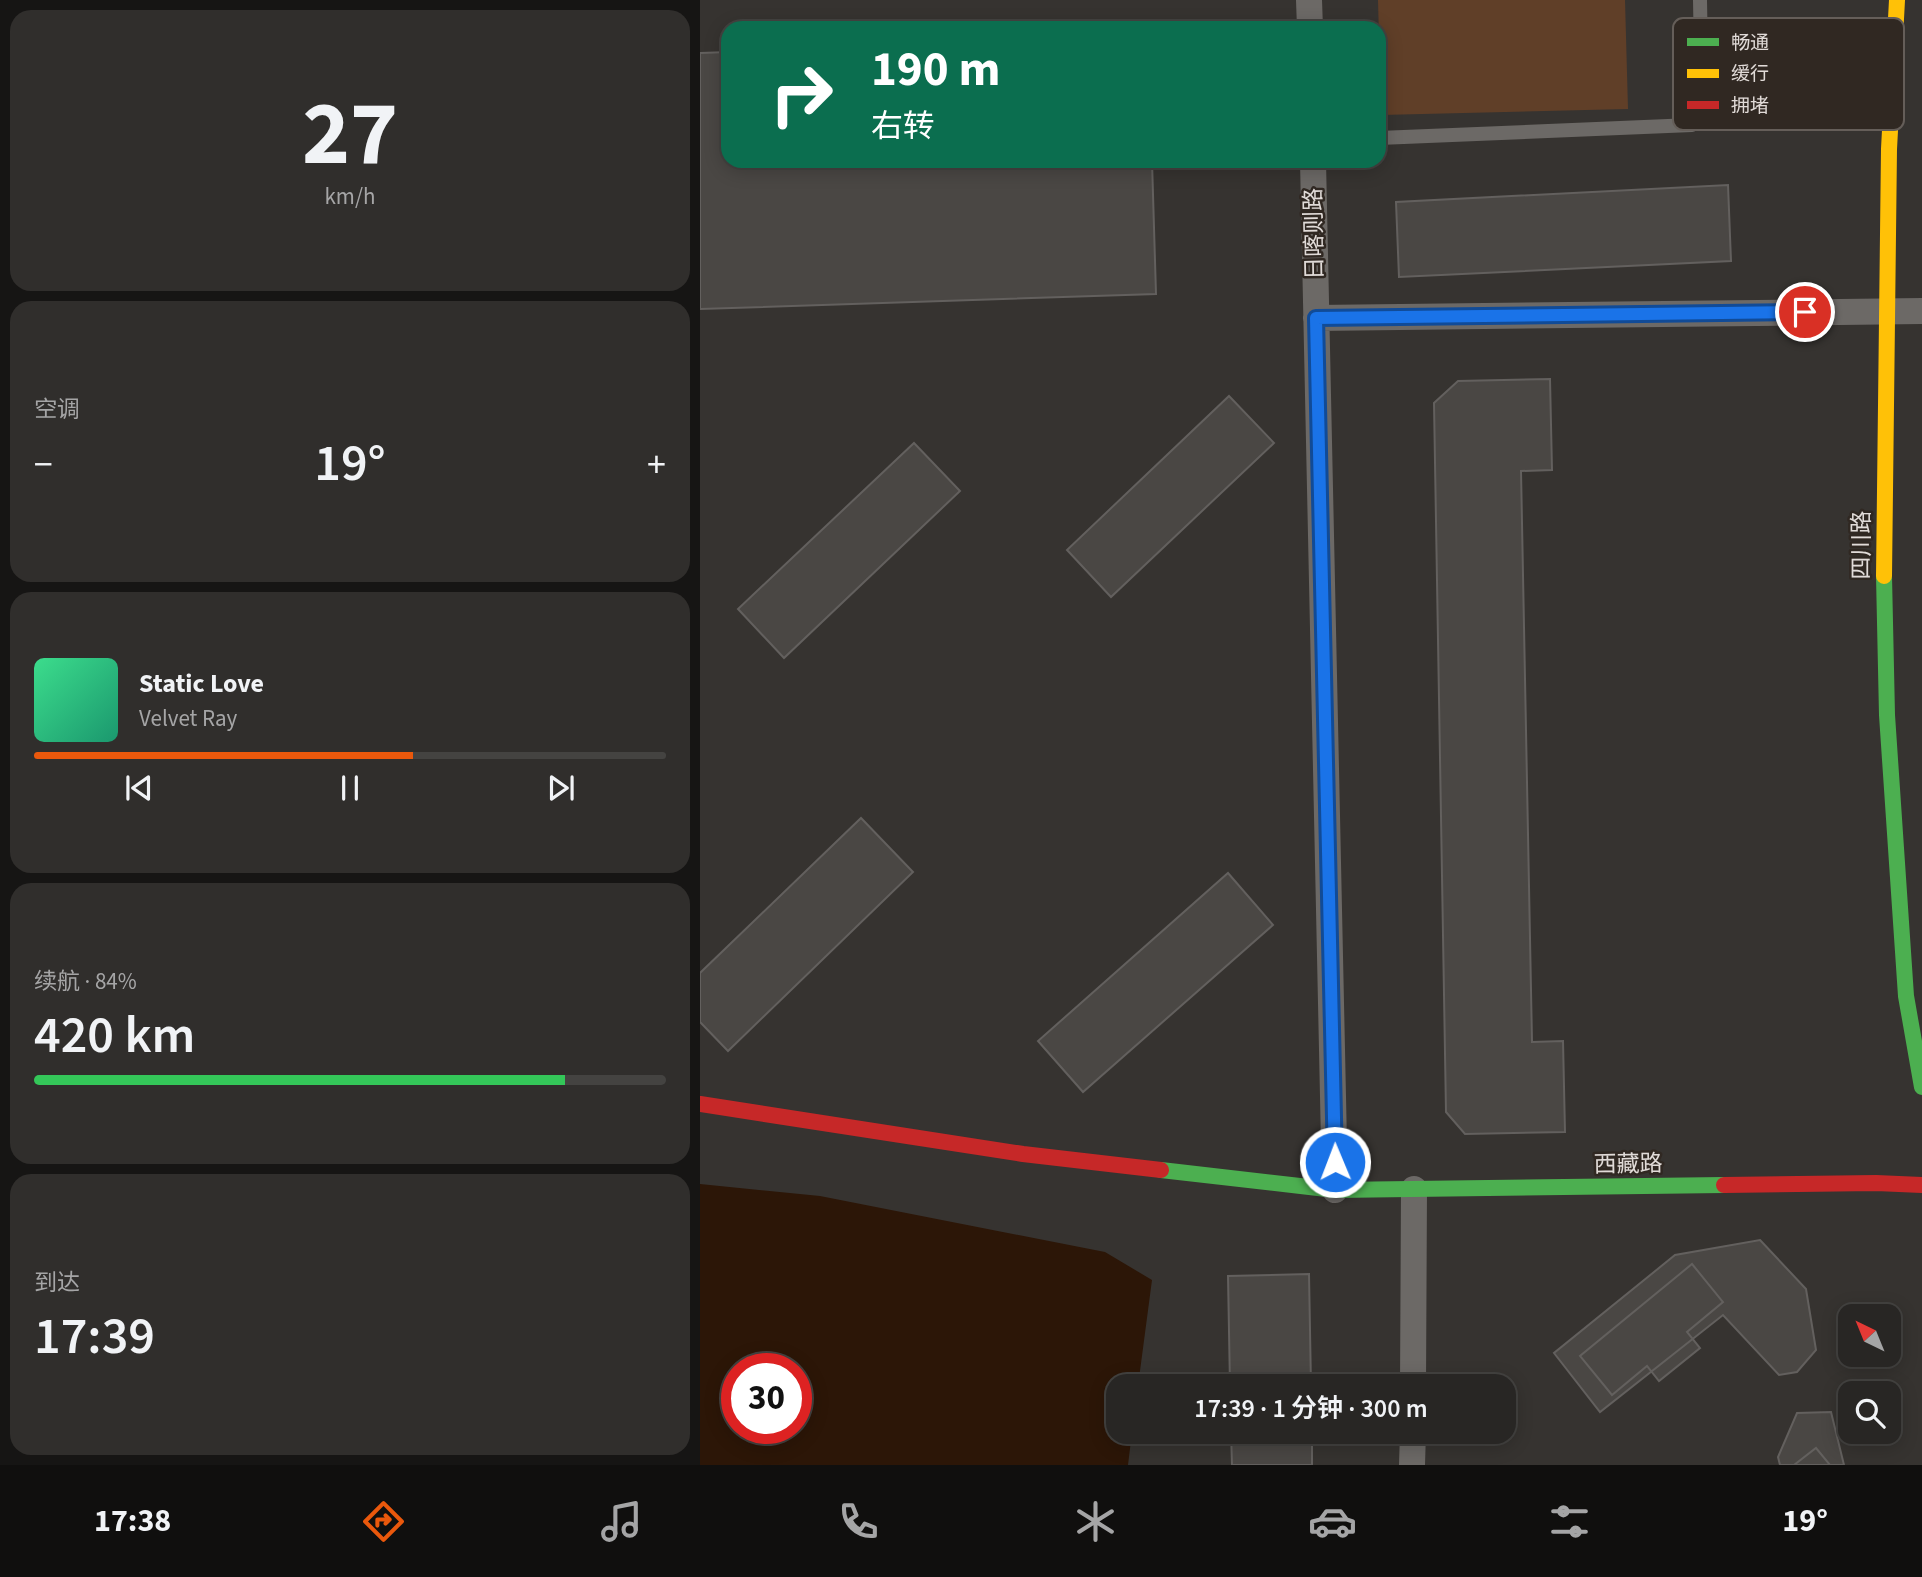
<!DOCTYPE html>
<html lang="zh">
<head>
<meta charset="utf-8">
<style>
  body { margin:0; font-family:"Source Sans 3","Noto Sans SC",sans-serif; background:#302e2c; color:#f1f3f6; height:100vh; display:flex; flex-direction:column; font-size:26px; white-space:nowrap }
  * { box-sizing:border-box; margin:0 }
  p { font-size:23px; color:#a5a5a6 }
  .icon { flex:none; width:38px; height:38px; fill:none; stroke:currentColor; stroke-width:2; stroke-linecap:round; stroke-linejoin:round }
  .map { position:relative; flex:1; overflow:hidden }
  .details { display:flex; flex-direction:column; gap:10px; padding:10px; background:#161514; width:700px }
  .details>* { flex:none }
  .guide { position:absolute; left:21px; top:21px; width:665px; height:147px; border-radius:21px; box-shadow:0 4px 18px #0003,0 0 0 2px #444341; background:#0b6e4f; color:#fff; overflow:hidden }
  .needle { width:46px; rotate:317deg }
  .tools { position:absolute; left:1138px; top:1304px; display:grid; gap:14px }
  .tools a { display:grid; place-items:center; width:63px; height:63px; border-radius:14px; background:#282624; box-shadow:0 4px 18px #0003,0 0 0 2px #444341; font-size:35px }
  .speed { position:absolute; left:21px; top:1353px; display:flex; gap:14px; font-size:35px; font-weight:700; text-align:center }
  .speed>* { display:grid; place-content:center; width:91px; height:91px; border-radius:50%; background:#282624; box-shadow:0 4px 18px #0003,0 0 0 2px #444341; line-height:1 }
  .speed .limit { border:10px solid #d22; background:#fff; color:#111 }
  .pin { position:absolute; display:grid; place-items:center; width:60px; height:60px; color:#fff; margin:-30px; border:4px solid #fff; border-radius:50%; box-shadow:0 2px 7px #0007 }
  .me { position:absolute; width:77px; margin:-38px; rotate:359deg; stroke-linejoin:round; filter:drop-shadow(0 0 5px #0008) }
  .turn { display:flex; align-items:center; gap:24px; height:147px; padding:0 35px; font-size:32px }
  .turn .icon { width:91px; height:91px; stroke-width:2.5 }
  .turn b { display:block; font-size:49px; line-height:60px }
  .big { font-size:52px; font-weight:600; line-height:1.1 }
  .details .card { flex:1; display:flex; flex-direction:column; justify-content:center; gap:10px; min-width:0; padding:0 24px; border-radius:21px; background:#302e2c }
  .details .dial { align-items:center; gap:0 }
  .dial b { font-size:91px; line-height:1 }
  .song { display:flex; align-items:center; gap:21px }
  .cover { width:84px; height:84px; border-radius:10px; background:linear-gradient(135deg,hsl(150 70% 55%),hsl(160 70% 35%)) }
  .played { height:7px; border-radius:4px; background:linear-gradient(90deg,#ea580c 60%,#444341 60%) }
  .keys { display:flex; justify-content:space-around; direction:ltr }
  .heat { display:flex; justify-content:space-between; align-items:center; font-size:38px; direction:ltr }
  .charge { height:10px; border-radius:5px; background:linear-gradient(90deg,#34c759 84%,#444341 0) }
  .trip { position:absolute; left:406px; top:1374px; width:410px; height:70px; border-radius:21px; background:#282624; box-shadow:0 4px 18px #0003,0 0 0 2px #444341; font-weight:600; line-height:70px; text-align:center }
  .menu { display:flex; height:112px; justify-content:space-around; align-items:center; background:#100f0e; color:#a5a5a6 }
  .menu .icon { width:49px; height:49px }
  .menu .selected { color:#ea580c }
  .menu b { font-size:32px; color:#f1f3f6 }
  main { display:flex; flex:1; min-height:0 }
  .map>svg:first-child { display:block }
</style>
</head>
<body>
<main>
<section class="details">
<div class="card dial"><b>27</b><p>km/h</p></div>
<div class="card"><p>空调</p>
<div class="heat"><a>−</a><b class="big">19°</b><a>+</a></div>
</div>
<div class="card">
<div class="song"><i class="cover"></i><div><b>Static Love</b><p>Velvet Ray</p></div></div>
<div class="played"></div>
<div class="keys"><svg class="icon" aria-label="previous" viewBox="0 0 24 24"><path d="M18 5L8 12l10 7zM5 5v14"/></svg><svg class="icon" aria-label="pause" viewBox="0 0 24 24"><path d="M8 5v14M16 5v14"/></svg><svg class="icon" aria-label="next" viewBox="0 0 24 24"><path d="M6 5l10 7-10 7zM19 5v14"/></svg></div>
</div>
<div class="card"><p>续航 · 84%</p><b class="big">420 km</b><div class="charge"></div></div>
<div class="card"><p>到达</p><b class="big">17:39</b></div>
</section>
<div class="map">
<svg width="1222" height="1465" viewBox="0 0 1222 1465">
  <rect width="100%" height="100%" fill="#363330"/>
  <path fill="#603f28" d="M678,0h247l3,109 -247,6z"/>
  <path fill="#2c1607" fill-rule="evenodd" d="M0,1184l120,12 285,56 47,28 -14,106h-20v46h14l-4,33h-428zM37,1368h59v60h-59z"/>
  <path fill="#4a4744" stroke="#63605e" stroke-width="2" d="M28,52v109h424l4,133 -456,15v-256z
    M1028,185l3,76 -332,16 -3,-75z
    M850,379l2,91 -31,1 11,571 31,-1 2,91 -100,2 -19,-22 -12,-709 24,-22z
    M529,396l45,47 -163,154 -44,-47z
    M214,443l46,48 -176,167 -46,-49z
    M161,818l52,54 -185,179 -28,-29v-49z
    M528,873l45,52 -190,167 -45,-51z
    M1060,1240l46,49 10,61 -19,22 -18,3 -56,-60 -123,97 -46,-59 121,-98z
    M992,1264l31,38 -36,30 13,16 -41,33 -12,-15 -35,29 -32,-39z
    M609,1274l2,112h-81l-2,-110z
    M1131,1412l13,53h-64l-2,-8 19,-44z
    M531,1432h81v33h-80z
    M1116,1448l14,17h-36z"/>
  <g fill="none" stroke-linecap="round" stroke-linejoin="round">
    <path stroke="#6c6966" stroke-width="14" d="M679,138l313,-13 8,-6 2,-8 -2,-111"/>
    <path stroke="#6c6966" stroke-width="26" d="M609,0l1,28
      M613,161l22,1029
      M616,318l606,-7
      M713,1386l1,-197
      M712,1465l1,-33"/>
    <path stroke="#4caf50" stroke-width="16" d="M1184,576l3,139 19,281 16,91
      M461,1170l174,20 389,-5"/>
    <path stroke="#ffc107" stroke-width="16" d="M1184,576l5,-427 8,-149"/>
    <path stroke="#c62828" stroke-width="16" d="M0,1104l323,50 138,16
      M1024,1185l152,-2 46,2"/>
  </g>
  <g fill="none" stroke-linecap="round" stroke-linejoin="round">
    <defs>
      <path id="route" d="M635,1162l-19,-844 489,-6"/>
    </defs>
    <use href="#route" stroke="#114b97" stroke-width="18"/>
    <use href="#route" stroke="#1a73e8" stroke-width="12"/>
  </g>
  <g text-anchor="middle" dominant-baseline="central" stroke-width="5" stroke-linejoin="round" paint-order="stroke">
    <g font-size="23" fill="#e1dbd8" stroke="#302822">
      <text transform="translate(614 234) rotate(-91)">日喀则路</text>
      <text transform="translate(1161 545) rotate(-90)">四川路</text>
      <text transform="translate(928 1164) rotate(-1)">西藏路</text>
    </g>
  </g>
  <rect x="973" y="18" width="231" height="112" rx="10" fill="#302822" stroke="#655e59" stroke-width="2"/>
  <rect x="987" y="38" width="32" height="8" fill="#4caf50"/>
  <rect x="987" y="69" width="32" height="9" fill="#ffc107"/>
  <rect x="987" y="101" width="32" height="8" fill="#c62828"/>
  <g font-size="19" fill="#e1dbd8">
    <text x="1031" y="49">畅通</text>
    <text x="1031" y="80">缓行</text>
    <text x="1031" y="112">拥堵</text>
  </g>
</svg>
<div class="tools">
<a><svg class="needle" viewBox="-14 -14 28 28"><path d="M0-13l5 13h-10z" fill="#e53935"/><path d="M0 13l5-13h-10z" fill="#a5a5a6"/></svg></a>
<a><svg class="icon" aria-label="search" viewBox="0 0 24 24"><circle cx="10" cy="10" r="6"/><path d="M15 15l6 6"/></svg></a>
</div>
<div class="speed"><div class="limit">30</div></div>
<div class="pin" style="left:1105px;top:312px;background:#d93025"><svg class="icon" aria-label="arrive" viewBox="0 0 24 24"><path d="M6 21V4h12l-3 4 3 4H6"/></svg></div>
<svg class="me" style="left:635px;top:1162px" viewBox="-20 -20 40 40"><circle r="17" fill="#1a73e8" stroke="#fff" stroke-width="3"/><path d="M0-11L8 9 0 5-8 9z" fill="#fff"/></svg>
<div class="trip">17:39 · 1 分钟 · 300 m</div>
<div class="guide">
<div class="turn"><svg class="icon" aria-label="right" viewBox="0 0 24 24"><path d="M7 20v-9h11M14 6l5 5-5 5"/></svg><div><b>190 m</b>右转</div></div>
</div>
</div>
</main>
<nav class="menu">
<b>17:38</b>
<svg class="icon selected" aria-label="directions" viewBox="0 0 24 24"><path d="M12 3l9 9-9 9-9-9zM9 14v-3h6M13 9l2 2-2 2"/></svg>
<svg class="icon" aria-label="music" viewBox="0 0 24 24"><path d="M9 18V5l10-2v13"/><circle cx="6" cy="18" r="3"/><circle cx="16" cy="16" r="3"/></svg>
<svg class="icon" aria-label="phone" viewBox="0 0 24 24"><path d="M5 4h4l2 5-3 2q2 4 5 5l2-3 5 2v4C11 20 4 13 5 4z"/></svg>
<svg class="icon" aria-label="climate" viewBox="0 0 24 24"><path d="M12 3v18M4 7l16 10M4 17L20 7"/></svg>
<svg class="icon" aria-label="car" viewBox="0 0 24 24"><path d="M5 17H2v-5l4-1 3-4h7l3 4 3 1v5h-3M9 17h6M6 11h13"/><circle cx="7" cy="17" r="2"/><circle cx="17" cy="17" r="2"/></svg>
<svg class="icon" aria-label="filters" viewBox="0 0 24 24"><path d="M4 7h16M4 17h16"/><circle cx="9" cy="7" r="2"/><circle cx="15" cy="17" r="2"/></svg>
<b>19°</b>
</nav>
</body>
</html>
